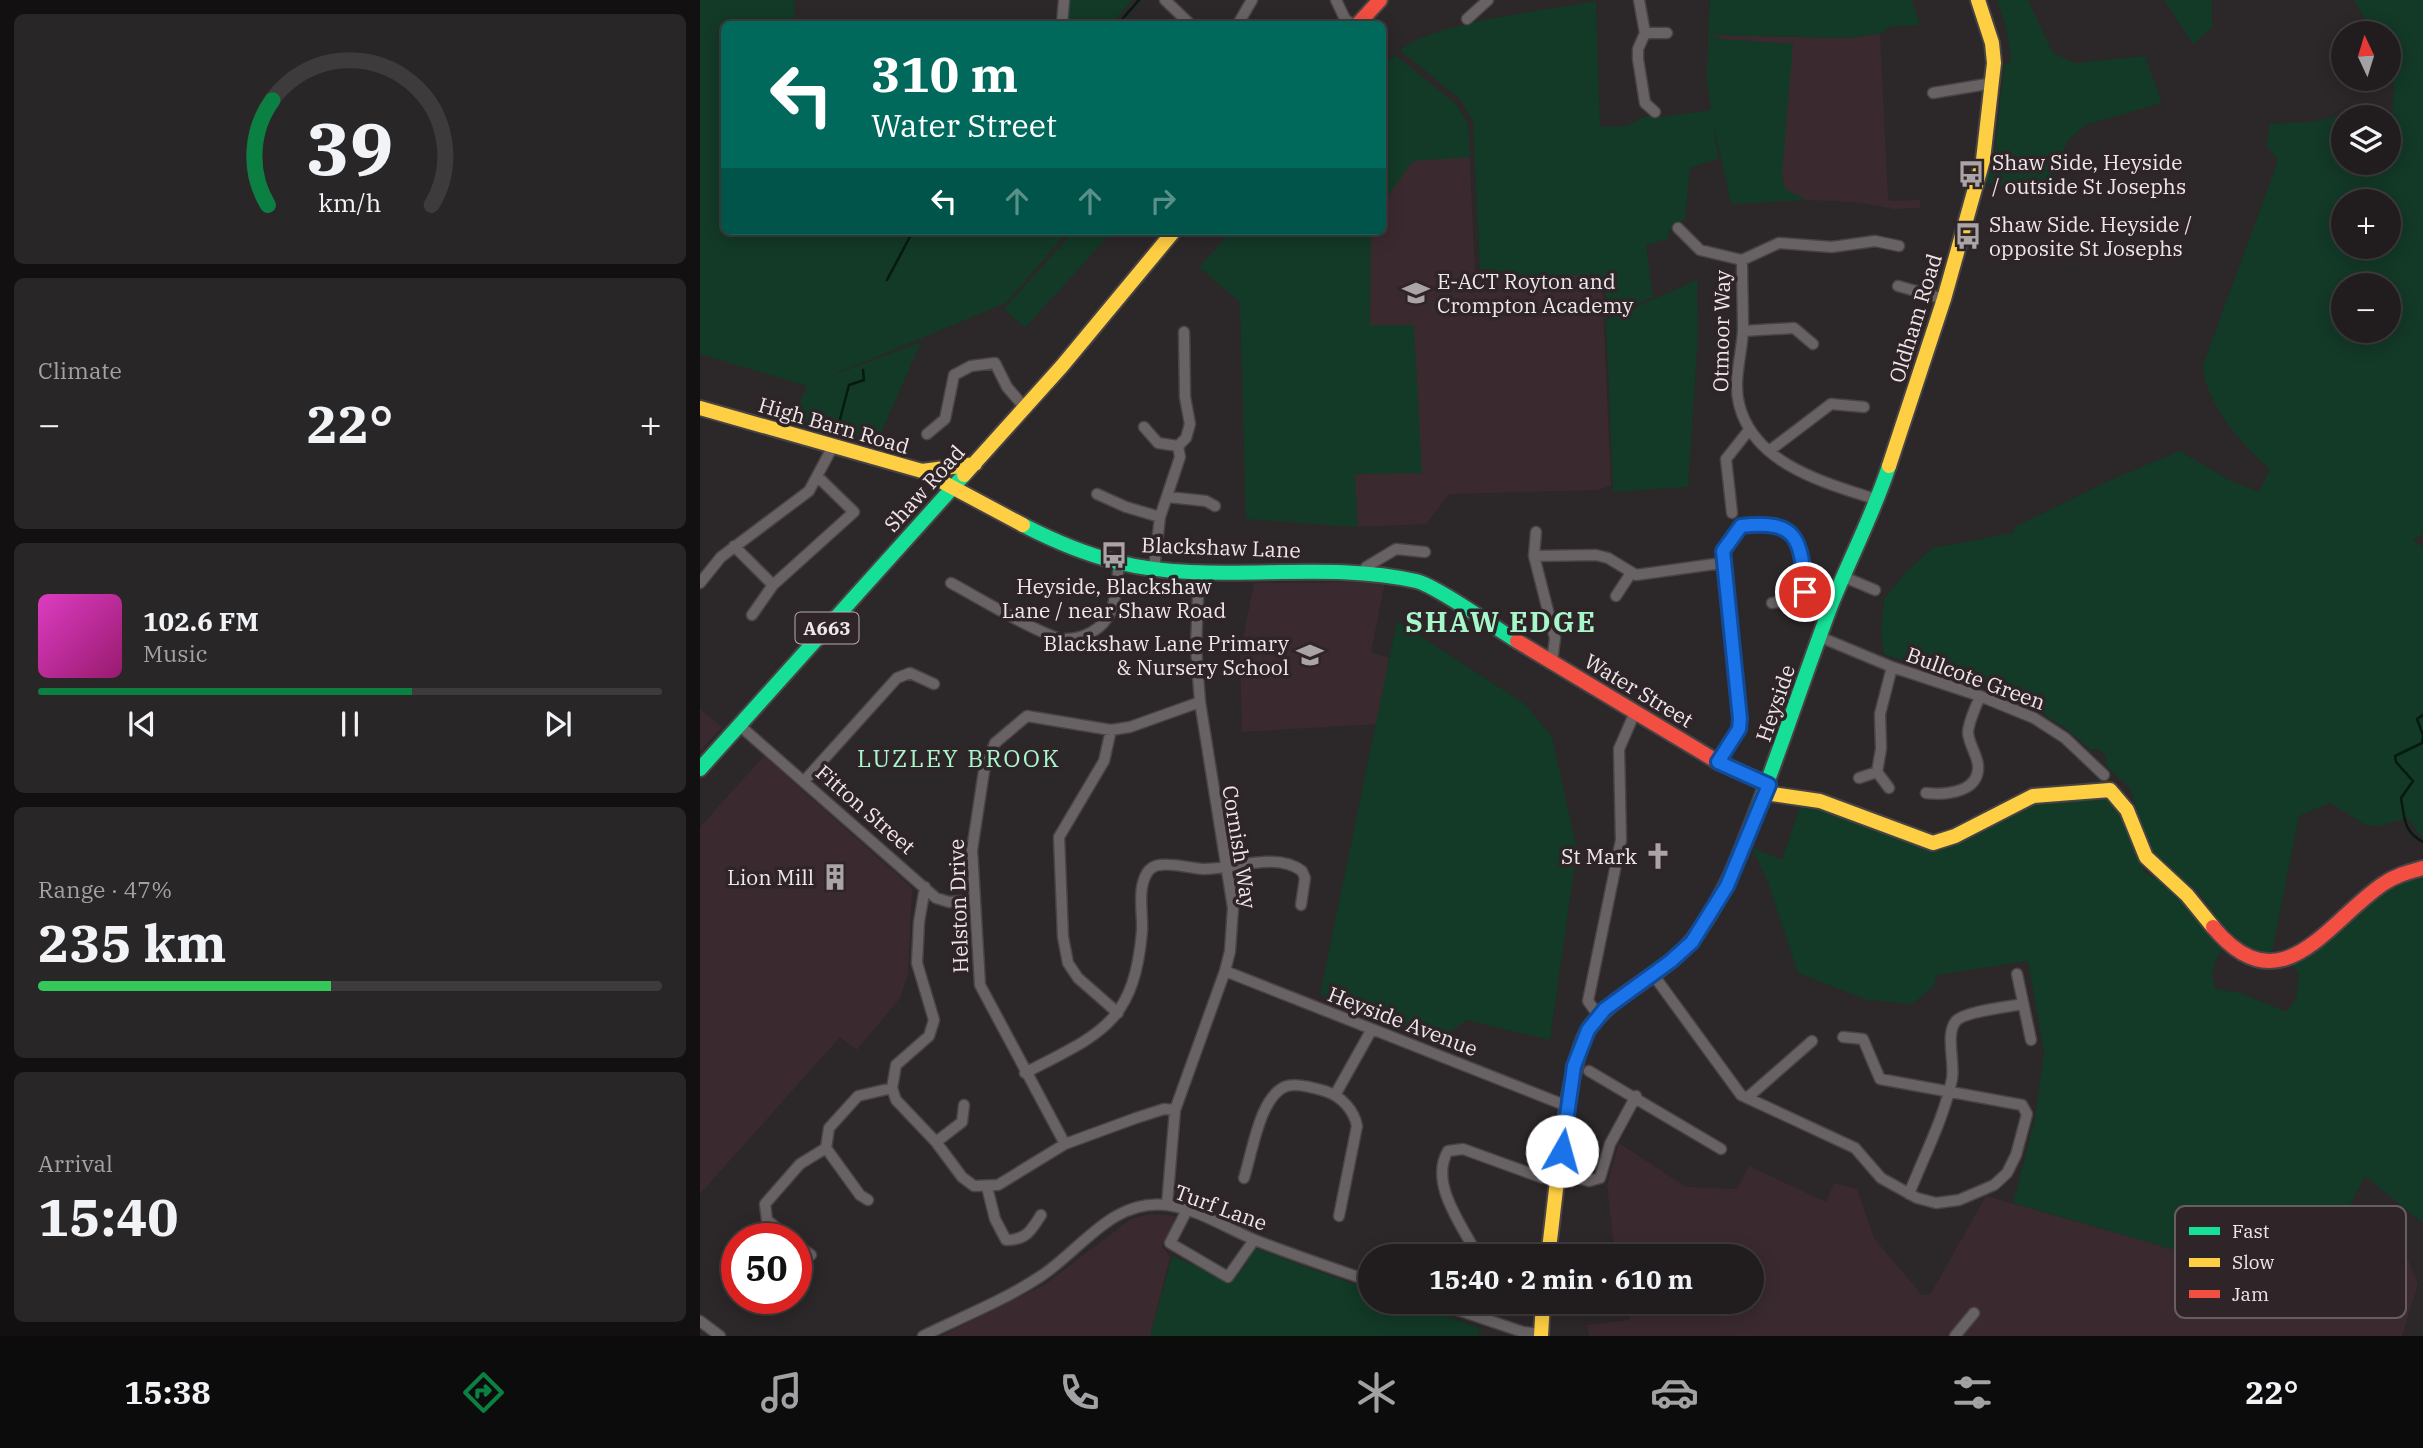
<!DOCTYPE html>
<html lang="en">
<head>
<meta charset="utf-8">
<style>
  body { margin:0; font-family:"IBM Plex Serif",serif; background:#292628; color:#f1f3f6; height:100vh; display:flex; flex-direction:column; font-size:26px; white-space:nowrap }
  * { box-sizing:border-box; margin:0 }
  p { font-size:23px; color:#a2a2a4 }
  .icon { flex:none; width:38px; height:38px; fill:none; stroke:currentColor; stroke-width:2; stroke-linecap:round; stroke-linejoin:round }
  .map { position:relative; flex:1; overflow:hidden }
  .drawer { display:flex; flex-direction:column; gap:14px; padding:14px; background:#121011; width:700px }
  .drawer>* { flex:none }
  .top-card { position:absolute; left:21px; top:21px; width:665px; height:214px; border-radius:10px; box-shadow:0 4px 18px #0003,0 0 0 2px #3e3b3d; background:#00695c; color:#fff; overflow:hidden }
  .needle { width:46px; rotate:356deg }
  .controls { position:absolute; left:1631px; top:21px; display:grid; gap:14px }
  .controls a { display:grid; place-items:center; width:70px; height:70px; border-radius:50%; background:#211d1f; box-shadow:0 4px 18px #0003,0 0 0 2px #3e3b3d; font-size:35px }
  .speed { position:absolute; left:21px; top:1223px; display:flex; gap:14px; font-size:35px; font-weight:700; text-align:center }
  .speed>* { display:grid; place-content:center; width:91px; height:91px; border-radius:50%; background:#211d1f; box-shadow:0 4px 18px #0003,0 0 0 2px #3e3b3d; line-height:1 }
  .speed .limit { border:10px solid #d22; background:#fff; color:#111 }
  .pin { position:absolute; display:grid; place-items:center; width:60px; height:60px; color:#fff; margin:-30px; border:4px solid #fff; border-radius:50%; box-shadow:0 2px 7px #0007 }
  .me { position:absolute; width:77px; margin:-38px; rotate:7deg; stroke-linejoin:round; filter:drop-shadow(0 0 5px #0008) }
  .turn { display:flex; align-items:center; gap:24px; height:147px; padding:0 35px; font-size:32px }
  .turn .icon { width:91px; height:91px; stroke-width:2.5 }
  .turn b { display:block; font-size:49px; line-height:60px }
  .lanes { display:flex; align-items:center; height:66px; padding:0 35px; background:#0003; justify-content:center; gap:35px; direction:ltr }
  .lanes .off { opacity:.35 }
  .big { font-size:52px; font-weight:700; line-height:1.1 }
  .drawer .widget { flex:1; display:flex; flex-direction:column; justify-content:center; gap:10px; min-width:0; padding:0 24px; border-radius:10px; background:#292628 }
  .drawer .dial { align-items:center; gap:0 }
  .dial svg { height:182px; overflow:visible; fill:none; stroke:#3e3b3d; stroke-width:7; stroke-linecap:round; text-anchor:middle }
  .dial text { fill:#f1f3f6; stroke:none }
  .song { display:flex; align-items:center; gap:21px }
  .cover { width:84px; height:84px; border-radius:10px; background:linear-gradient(135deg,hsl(310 70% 55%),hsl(320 70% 35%)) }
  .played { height:7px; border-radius:4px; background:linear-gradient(90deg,#0b8043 60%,#3e3b3d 60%) }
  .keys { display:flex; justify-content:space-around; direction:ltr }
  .heat { display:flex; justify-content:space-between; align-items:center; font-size:38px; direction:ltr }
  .charge { height:10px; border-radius:5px; background:linear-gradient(90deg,#34c759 47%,#3e3b3d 0) }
  .trip { position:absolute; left:658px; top:1244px; width:406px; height:70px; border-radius:35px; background:#211d1f; box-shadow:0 4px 18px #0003,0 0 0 2px #3e3b3d; font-weight:700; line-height:70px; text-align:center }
  .menu { display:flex; height:112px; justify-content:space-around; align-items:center; background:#0d0c0c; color:#a2a2a4 }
  .menu .icon { width:49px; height:49px }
  .menu .active { color:#0b8043 }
  .menu b { font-size:32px; color:#f1f3f6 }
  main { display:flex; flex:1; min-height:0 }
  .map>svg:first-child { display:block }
</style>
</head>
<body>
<main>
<section class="drawer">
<div class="widget dial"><svg viewBox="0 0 100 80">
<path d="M14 69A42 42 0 1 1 86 69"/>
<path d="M14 69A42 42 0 0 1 16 23" stroke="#0b8043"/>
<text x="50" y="56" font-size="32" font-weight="700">39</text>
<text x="50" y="72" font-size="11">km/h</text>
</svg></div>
<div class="widget"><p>Climate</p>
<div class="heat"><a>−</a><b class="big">22°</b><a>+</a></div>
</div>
<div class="widget">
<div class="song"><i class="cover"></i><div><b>102.6 FM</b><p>Music</p></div></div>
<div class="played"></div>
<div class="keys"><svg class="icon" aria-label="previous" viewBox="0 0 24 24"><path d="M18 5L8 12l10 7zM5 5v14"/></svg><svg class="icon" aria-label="pause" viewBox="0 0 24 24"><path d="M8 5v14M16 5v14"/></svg><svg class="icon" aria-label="next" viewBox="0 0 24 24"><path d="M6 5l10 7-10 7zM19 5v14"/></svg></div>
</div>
<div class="widget"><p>Range · 47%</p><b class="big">235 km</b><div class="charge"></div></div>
<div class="widget"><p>Arrival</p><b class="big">15:40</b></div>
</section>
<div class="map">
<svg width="1723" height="1336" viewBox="0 0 1723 1336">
  <rect width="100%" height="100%" fill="#2c2729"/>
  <path fill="#3a2a30" d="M1180,34l8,164 3,3 29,-1v8l-26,1 -39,-7 -48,-2 -76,4 -24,-123 1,-46 139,3z
    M695,55l61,49 12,20 7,149 22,-1 3,6 89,-4 13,11 9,200 -12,5 -150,4 -23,30 -68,3 -112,-8 -6,-217 -41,-35 33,-36h150l1,-166z
    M685,582l-14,70 18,6 -11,66 -136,8 -2,-79 14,-70z
    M0,709l22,18 -22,24z
    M64,756l148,132 -4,87 -8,23 -43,52 -17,-13 -140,157v-367z
    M919,1143l67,44 51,2 12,-23 77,36 8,-19 23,6 17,49 48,57h8l56,-99 321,91 43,-55 20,-1 36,24 12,29 -16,52h-813l-2,-11 42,-5 3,-18h120v-46l-137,-1 -8,-70z
    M450,1214l26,2 -14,30 8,11 -20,79h-209l103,-51 87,-66z"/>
  <path fill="#133927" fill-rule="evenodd" d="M0,0h94l1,17 -10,7h-61v207h344l-62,72 -183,76 98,-37 -47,107 -85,-24 18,-39 -107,-32z
    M368,0h64l-20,24h-45z
    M1010,0h202l8,25 -29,1 -11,8 -33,4 -136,-3 10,4 72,5 -11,130 3,15 22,11 -76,4 -17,-78 4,33 -28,9 -5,51 -17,13v7l-22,6 7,52 -47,21v-35l-12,-9 -95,4 -2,-8 -17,-1 -7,-147 -12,-22 -61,-50c34,-28 148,-40 196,-49l4,126 26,-1 20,-10 16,1 49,-7 -4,-29z
    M1297,0h31l25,53 22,10 70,-7 17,47 -77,22 -18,17 -21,51 -60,-10 9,-36 9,-82 7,-4 -4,-30z
    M1464,0h48v28l-19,16z
    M1654,0h69v534l-10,6 10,7v292l-15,-21 -30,8 -12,-1 -36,-22 -31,13 -27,136 -15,-1 -12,-6 -23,-21 -20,-27 -39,-32 -15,-19 -18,-58 -24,-22v-9l-7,-8 -9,1c-52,-54 -137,-71 -206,-96l-3,-23 3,-32 21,-26 27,-25 82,-15 -1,-5 97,-48 70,-29 49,29 30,12 11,-23c-26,-21 -67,-69 -67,-104l73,-199 1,-7 -10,-13 3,-22 41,-2 41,-9 2,4h-11v46h46v-46l4,-7 1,-27 -5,-21v-29h-17zM1643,201h46v46h-46zM1643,285h46v46h-46z
    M695,55l61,49 12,20 2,33 -57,4 -30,42v-138z
    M374,231h39l-88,97 -21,-19z
    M532,231h139l-1,94h44l8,148 -67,1 3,53 -112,-8 -6,-217 -41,-35z
    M997,280l1,55 -10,152 -75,5 -7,-172z
    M697,621l128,83 27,33 25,112 -27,191 -83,-20 -33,22 -114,-48z
    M1409,797l12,12 24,64 31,17 30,43 16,17c-9,14 -13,24 -6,39l24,4 47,19 9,-13 3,-25 -7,-10 100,-80 31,-12v351l-58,-47 -58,112 -294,-85 22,-84 9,-66 -16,-92 -91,14 -3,11 -22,18 -45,-4 -69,-27 -32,-96 -15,-30 31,13 18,-54 25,4 109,36 102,-44z
    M554,1248l116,42v12h34l76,26 -1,8h-329l22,-80 59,24 13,-12z"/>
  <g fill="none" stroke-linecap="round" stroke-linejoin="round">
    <path stroke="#051b10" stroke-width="2.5" d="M418,24l21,-24
      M187,280l26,-49
      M139,423l10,-38 15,-5 -1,-10
      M1723,715l-6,4 6,16
      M1723,737l-1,6 -27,13 1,6 17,19 -12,17c4,21 2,33 22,44"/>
    <defs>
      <path id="street" d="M465,0l25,24
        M636,0l9,19 7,5
        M939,0l6,33 -7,16v10l7,44 10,9
        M767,19l21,-19
        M362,24l2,-24
        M538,24l14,-24
        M945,33h22
        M1233,93l60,-10
        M978,228l22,22 42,10
        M1198,286l46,13
        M1043,331l51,-3 19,16
        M444,427l14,16 20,3
        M227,434l18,-15 9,-44 17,-9 24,-3 12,24 18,21
        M478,446l8,-8 4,-14 -5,-27 -1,-65
        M1069,451l62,-47 33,3
        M397,494l29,13 34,10
        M468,497l38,4 9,5
        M1178,500c-52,-17 -124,-35 -139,-96 -6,-23 3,-51 4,-74 0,-24 -1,-47 -1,-70l37,-17 53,4 43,-6 24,5
        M1032,513l-6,-54 23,-29
        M836,532l-2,24 62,-1 12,3 28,17 86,-12
        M34,546l39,39 81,-73 -37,-36
        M834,556l21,82 -3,24
        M454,569l6,-52 20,-60 -2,-11
        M664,573l2,-6 30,-18 29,3
        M1144,577l31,13
        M0,583l21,-26 88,-66 23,-43
        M251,583c21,11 92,54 112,56 19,1 40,-9 48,-28 6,-14 6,-33 8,-48
        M916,596l15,-23
        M52,615l21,-30
        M1120,637l72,30 88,29 54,22 31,20 39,37
        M39,725l197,173 13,4 26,-2
        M411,730l-7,31 -45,76 4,100 5,26 10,15 40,35
        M1018,762l21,-33 1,-10 -18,-156 1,-12 18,-25 38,-1c24,10 28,50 26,73l-33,5
        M1177,772l12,16
        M1159,778l18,-6 4,-23 -1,-35 12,-47
        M105,780l92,-102 13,-5 24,11
        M1226,793c19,2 54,0 52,-28 -1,-10 -9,-21 -10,-32 0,-11 8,-26 12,-37
        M225,887l-6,35 -2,41 17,57 -5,16 -33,29 -4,23 4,12 40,42 26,35 12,9 24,-1 67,-41 71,-26 28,-9 11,1
        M525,971l342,135
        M952,973l89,122 114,53 26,30 36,20 19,5 23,-3 35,-15 13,-12 9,-18 11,-41 -5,-9 -142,-26 -17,-40 -20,-2
        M1317,974l14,66
        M898,1015l-10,-14 33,-161 -2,-91 16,-37
        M889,1071l132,78
        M325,1073c74,-39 109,-48 117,-142 1,-17 -5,-42 5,-58 2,-4 8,-8 13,-8 13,-2 29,3 43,4 28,1 73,-18 99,2l3,7 -4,27
        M635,1095l37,-66
        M1047,1098l65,-57
        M236,1142l26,-20 2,-17
        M365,1144l-85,-159 -8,-135 12,-79 11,-28 32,-27 84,14 19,-3 70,-25
        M126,1148l34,47 8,5
        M859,1173l30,8 11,-3 10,-34 26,-48
        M544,1178c8,-24 16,-84 43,-92 10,-3 28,2 38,5 16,5 29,19 32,35l-18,90
        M287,1187l8,32 11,21c20,0 25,-9 35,-25
        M1209,1194c15,-38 35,-76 43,-115 3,-17 -7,-45 4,-58 9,-10 52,-14 67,-17
        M467,1205l8,-95 50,-139 5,-20 3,-43 -33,-206 -4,-54 3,-78
        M487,1210l-17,33 58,34 26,-37
        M89,1239l-22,-19 -2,-16 35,-40 26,-16 3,-20 29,-32 34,-8
        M96,1245l15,10
        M774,1256l1,-5c-14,-27 -46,-69 -27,-100l15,-2 80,29
        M734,1302l89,30 18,2
        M768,1313l1,-11
        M0,1321l20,15
        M223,1336c39,-19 82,-36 118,-60 40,-26 71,-78 126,-71 31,4 59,23 88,35 38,15 77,28 115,41
        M1255,1336l19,-23"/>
      <path id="fast" d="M323,525c29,15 62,29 94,37 93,24 203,-3 299,19 21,5 79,47 101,60
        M0,769l264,-294
        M1036,863c35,-84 62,-170 94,-255 19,-48 43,-93 59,-142"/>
      <path id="slow" d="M0,408l222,63 101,54
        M1189,466l55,-167 39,-139 11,-97 -2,-20 -14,-43
        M222,471l53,-7
        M264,475l98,-109 112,-135
        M1065,793l55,8 113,42 22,-7 78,-40 77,-6 17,20 19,47 41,38 26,32
        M848,1256c7,-47 18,-196 42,-229 24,-32 62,-47 90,-74 20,-17 46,-65 56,-90
        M841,1336l2,-34"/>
      <path id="jam" d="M658,24l22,-24
        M817,641l201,121 51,23
        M1513,927c68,82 114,-5 170,-43 13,-9 26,-12 40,-16"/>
    </defs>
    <use href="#street" stroke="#484345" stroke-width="13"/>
    <use href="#fast" stroke="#484345" stroke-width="18"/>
    <use href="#slow" stroke="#484345" stroke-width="18"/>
    <use href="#jam" stroke="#484345" stroke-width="18"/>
    <use href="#street" stroke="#686264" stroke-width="10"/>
    <use href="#fast" stroke="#16e098" stroke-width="14"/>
    <use href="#slow" stroke="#ffcf43" stroke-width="14"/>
    <use href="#jam" stroke="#f24e42" stroke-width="14"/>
  </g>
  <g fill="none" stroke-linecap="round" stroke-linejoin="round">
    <defs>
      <path id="route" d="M862,1151l12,-85 14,-36 17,-21 66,-48 21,-19 35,-56 42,-101 -51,-23 21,-33 1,-10 -17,-168 18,-25c59,-7 60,15 64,66"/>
    </defs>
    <use href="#route" stroke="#114b97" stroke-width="18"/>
    <use href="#route" stroke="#1a73e8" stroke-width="12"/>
  </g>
  <defs>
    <symbol id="bus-bare" viewBox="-9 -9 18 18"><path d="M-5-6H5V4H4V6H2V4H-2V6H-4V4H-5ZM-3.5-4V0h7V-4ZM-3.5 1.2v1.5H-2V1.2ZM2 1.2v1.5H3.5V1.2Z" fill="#aaa4a6" stroke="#2f2428" stroke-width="2.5" paint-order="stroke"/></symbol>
    <symbol id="school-bare" viewBox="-9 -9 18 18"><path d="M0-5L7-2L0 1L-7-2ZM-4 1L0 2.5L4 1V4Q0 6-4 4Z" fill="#aaa4a6" stroke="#2f2428" stroke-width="2.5" paint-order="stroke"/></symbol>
    <symbol id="church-bare" viewBox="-9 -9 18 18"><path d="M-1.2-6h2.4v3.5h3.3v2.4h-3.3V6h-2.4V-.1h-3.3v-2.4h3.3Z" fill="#aaa4a6" stroke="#2f2428" stroke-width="2.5" paint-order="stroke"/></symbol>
    <symbol id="building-bare" viewBox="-9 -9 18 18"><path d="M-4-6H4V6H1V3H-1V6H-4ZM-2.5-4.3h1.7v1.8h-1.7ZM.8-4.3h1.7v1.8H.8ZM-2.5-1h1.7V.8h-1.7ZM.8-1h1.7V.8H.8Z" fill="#aaa4a6" stroke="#2f2428" stroke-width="2.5" paint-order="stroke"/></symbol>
  </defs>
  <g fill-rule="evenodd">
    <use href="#bus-bare" x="1252" y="155" width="38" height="38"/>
    <use href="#bus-bare" x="1249" y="217" width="38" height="38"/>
    <use href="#school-bare" x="697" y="274" width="38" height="38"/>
    <use href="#bus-bare" x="395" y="536" width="38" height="38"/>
    <use href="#school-bare" x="591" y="636" width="38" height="38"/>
    <use href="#church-bare" x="939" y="837" width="38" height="38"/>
    <use href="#building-bare" x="116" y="858" width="38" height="38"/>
  </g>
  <g text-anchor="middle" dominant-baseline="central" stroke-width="7" stroke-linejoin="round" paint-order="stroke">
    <rect fill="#2f2428" stroke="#b5acaf" stroke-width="2" x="95.5" y="612.5" width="63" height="31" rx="5"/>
    <g font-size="19" font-weight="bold" fill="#eee7e9">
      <text x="127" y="628">A663</text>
    </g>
    <g font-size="21" fill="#eee7e9" stroke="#2f2428" text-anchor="start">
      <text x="1292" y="162">Shaw Side, Heyside<tspan x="1292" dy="24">/ outside St Josephs</tspan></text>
      <text x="1289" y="224">Shaw Side. Heyside /<tspan x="1289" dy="24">opposite St Josephs</tspan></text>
      <text x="737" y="281">E-ACT Royton and<tspan x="737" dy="24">Crompton Academy</tspan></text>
      <text x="414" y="586" text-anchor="middle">Heyside, Blackshaw<tspan x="414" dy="24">Lane / near Shaw Road</tspan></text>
      <text x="589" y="643" text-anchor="end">Blackshaw Lane Primary<tspan x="589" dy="24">&amp; Nursery School</tspan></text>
      <text x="937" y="856" text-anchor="end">St Mark</text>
      <text x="114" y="877" text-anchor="end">Lion Mill</text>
    </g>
    <g font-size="21" fill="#eee7e9" stroke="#2f2428">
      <text transform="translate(1215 318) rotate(-73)">Oldham Road</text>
      <text transform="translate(1021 331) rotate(-89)">Otmoor Way</text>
      <text transform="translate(134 425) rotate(16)">High Barn Road</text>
      <text transform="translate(224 488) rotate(-48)">Shaw Road</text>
      <text transform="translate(521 547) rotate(2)">Blackshaw Lane</text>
      <text transform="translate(1276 678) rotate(20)">Bullcote Green</text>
      <text transform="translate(939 690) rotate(31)">Water Street</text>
      <text transform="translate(1075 703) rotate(-71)">Heyside</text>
      <text transform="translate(166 809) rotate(41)">Fitton Street</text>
      <text transform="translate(540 847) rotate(81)">Cornish Way</text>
      <text transform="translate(258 906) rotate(-92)">Helston Drive</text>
      <text transform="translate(703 1021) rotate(21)">Heyside Avenue</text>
      <text transform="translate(521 1207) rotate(20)">Turf Lane</text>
    </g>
    <g font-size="24" letter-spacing="2" fill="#a6f7ca" stroke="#2f2428">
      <text x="259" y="758">LUZLEY BROOK</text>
    </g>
    <g font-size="28" font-weight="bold" letter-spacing="2" fill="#a6f7ca" stroke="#2f2428">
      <text x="801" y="621">SHAW EDGE</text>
    </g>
  </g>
  <rect x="1475" y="1206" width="231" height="112" rx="10" fill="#2f2428" stroke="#685e62" stroke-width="2"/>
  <rect x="1489" y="1227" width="31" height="8" fill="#16e098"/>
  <rect x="1489" y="1258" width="31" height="9" fill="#ffcf43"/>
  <rect x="1489" y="1290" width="31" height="8" fill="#f24e42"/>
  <g font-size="19" fill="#eee7e9">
    <text x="1532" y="1238">Fast</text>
    <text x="1532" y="1269">Slow</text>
    <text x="1532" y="1301">Jam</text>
  </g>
</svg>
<div class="controls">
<a><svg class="needle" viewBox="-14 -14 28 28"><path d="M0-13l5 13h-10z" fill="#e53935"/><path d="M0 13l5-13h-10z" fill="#a2a2a4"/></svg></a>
<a><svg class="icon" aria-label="layers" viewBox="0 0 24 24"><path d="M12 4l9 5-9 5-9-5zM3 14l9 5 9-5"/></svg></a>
<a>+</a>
<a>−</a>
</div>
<div class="speed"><div class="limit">50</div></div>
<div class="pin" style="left:1105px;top:592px;background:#d93025"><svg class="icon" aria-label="arrive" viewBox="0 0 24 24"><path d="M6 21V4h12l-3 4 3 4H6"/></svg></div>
<svg class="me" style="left:862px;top:1151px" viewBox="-20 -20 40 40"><circle r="19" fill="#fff"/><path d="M0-13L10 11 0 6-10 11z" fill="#1a73e8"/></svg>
<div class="trip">15:40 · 2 min · 610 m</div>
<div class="top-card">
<div class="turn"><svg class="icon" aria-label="left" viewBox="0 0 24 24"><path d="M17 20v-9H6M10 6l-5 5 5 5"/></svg><div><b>310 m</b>Water Street</div></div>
<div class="lanes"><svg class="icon" aria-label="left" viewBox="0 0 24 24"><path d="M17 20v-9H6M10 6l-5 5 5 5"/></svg><svg class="icon off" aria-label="ahead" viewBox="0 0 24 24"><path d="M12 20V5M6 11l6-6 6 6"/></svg><svg class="icon off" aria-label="ahead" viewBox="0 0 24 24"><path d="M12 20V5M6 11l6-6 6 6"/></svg><svg class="icon off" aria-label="right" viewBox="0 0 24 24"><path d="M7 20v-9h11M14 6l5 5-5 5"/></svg></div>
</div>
</div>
</main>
<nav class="menu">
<b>15:38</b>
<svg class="icon active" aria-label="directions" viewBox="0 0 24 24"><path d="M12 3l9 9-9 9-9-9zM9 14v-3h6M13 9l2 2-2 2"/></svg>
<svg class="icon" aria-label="music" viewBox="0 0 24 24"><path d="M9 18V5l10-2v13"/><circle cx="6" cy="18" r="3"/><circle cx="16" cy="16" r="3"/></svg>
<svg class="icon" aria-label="phone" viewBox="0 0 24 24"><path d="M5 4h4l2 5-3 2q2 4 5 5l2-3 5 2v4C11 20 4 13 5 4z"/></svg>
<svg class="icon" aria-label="climate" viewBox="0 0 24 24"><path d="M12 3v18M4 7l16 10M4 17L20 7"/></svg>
<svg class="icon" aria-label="car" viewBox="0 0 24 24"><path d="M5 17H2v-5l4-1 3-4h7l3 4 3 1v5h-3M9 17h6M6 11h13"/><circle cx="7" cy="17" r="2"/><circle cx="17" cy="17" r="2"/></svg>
<svg class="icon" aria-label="filters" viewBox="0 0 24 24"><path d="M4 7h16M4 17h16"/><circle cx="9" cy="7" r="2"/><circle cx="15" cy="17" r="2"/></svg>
<b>22°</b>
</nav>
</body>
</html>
